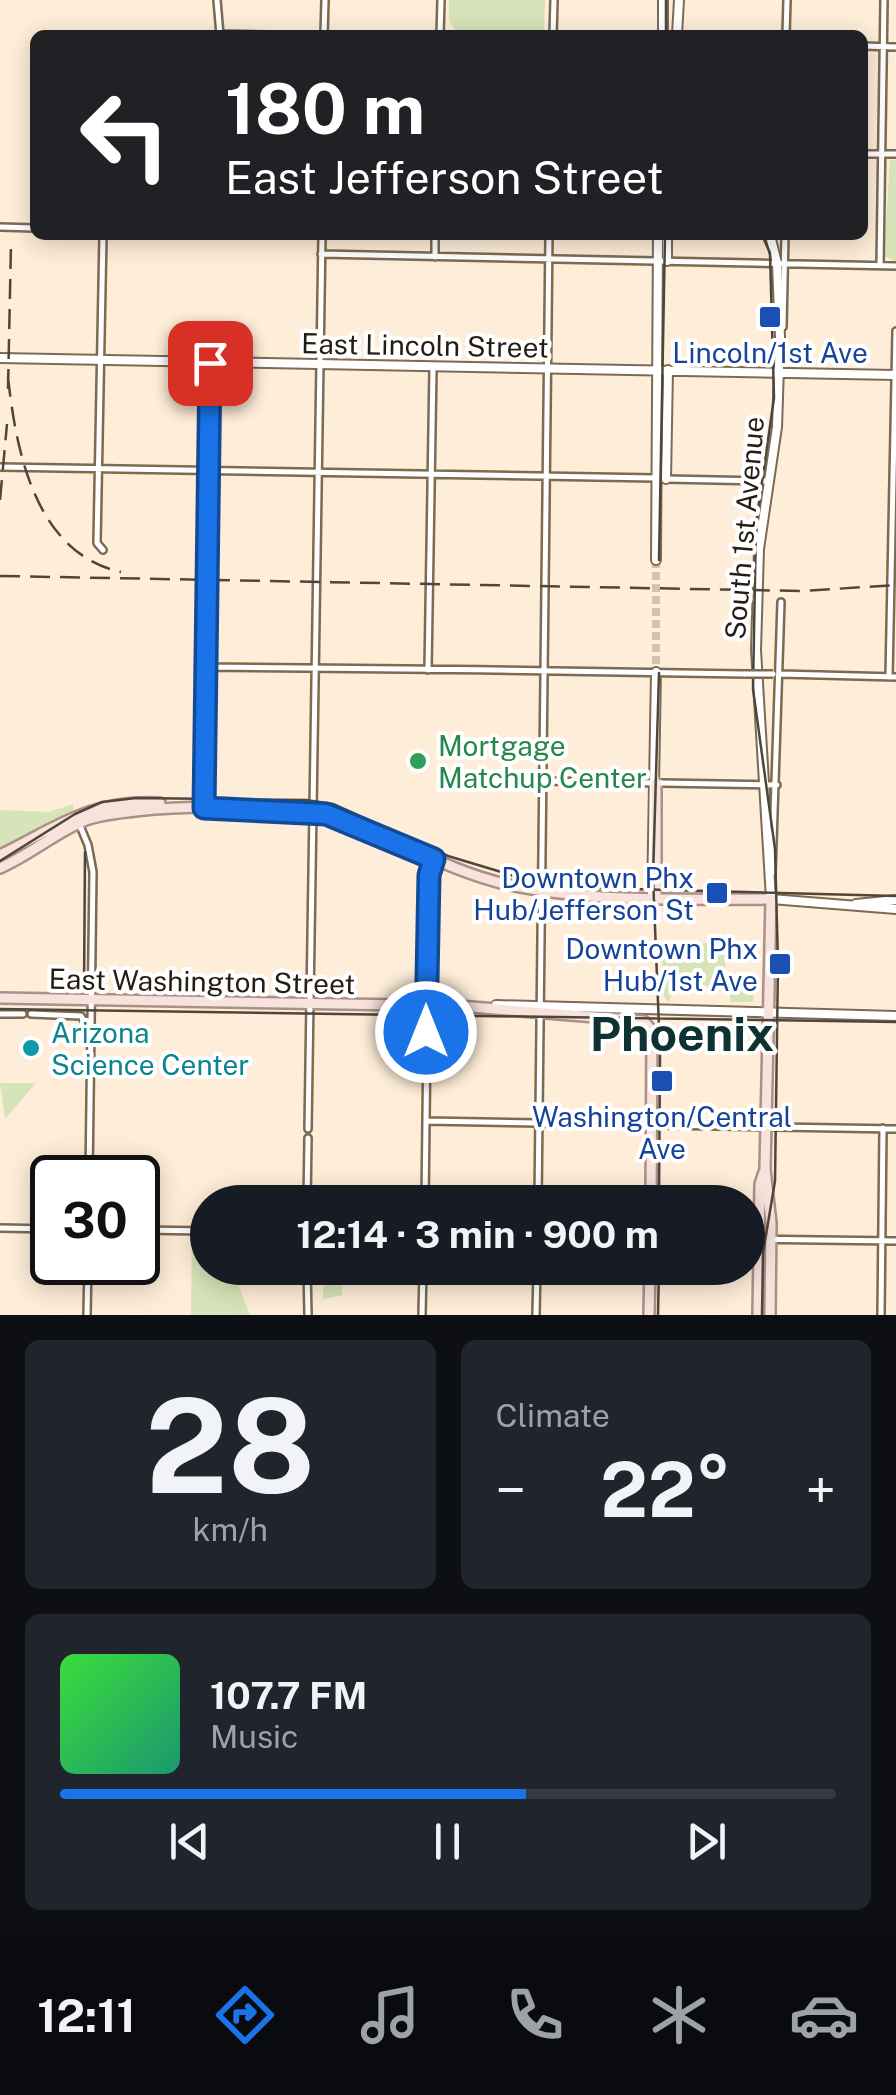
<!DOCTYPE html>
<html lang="en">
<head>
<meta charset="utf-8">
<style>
  body { margin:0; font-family:"Public Sans",sans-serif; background:#20242c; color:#f1f3f6; height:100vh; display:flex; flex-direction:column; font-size:38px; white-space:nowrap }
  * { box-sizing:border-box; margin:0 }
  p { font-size:32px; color:#9ea1a6 }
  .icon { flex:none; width:55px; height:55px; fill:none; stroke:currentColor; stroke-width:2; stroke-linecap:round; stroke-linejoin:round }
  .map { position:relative; height:1315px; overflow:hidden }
  .panel { display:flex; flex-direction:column; gap:25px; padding:25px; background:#0d0f14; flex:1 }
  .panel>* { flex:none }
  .guide { position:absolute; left:30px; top:30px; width:838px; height:210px; border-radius:15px; box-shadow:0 5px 25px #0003; background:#202124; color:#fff; overflow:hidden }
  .speed { position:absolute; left:30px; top:1155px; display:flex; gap:20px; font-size:50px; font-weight:700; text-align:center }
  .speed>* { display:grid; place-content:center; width:130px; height:130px; border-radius:50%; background:#171b24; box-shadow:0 5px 25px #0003; line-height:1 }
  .speed .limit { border:5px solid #111; border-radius:15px; background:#fff; color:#111 }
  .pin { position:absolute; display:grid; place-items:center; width:85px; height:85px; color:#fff; margin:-42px; border-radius:20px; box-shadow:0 5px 15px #0006 }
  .me { position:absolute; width:110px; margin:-55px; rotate:0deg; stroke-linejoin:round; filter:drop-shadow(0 0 8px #0008) }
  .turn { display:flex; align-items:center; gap:35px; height:210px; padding:0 30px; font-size:45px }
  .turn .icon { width:130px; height:130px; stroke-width:2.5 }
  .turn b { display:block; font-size:70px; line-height:85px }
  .big { font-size:75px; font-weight:700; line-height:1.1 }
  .panel .tile { flex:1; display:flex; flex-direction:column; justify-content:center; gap:15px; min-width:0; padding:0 35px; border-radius:15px; background:#20242c }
  .panel .dial { align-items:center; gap:0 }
  .dial b { font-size:130px; line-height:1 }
  .song { display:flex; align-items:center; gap:30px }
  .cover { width:120px; height:120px; border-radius:15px; background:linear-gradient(135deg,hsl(120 70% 55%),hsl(160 70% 35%)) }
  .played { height:10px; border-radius:5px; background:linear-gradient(90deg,#1a73e8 60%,#363941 60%) }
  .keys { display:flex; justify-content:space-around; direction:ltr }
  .heat { display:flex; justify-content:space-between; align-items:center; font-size:55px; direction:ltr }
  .panel .tiles { flex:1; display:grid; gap:25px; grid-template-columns:1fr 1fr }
  .tile:last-child { grid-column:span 2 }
  .trip { position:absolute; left:190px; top:1185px; width:575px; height:100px; border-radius:50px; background:#171b24; box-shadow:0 5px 25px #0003; font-weight:700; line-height:100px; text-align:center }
  .tab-bar { display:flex; height:160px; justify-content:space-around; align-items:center; background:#090b0e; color:#9ea1a6 }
  .tab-bar .icon { width:70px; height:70px }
  .tab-bar .current { color:#1a73e8 }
  .tab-bar b { font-size:45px; color:#f1f3f6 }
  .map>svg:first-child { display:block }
</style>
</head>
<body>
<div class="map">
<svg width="896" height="1315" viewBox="0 0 896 1315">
  <rect width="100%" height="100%" fill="#feedd8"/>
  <path fill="#d7e3b8" d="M449,0h96l-1,32 -89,-2 -6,-9z
    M890,160h6v101l-12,-5z
    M73,804l1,6 -74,42v-42l49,2z
    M661,941l25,4 33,-3 6,9 1,31 28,7 -1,13h-23v-9l-52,-15 -9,24 -5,-5z
    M0,1083h36l-31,36z
    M192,1240h15l1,28h32l-2,16 12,31h-59z
    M324,1268h19l-1,27 -19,4z"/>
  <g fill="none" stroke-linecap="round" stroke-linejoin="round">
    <path stroke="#d2c3b1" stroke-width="8" stroke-dasharray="8 4" stroke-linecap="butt" d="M656,560v112"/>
    <defs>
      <path id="street" d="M217,0l3,35
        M220,34l47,1
        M324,35l1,-35
        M440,35l1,-35
        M553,35l1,-35
        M786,35l1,-35
        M862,46l34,1
        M862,154h34
        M0,227l35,1
        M103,235l-6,308 6,7
        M321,254l575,12
        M435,257v-22
        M880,265l4,-265
        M783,327l2,-92
        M0,467l655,11
        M666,479l102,2
        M207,667c179,2 359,3 538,7
        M428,670l5,-302
        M781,674l115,3
        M889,677l7,-346
        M544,781l233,4
        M204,805l5,-442
        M78,821l10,24 5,27 -4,306
        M772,873l9,-271
        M0,1014h23
        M31,1014l50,2 9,14
        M426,1121l470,8
        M308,1129l14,-894
        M307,1202l1,-64
        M425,1202l4,-327 4,-16
        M538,1202l11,-967
        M0,1228l52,1
        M138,1230l70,1
        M748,1239l148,2
        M307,1268l1,47
        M87,1315l1,-53
        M422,1315l1,-47
        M536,1315l1,-47
        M881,1315l2,-187"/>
      <path id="secondary" d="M663,0v35
        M677,35l2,-35
        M770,235l7,28 3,74 -3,90 -18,122 -3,101 15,249 125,10
        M667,261v-26
        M0,358l896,17
        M666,479l2,-109
        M656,560l2,-325
        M652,898l4,-226
        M856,904l40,-4
        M496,1005l400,11"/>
      <path id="primary" d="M0,855c59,-29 91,-56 160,-52
        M0,868c30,-13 56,-36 86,-48 45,-16 205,-18 249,-3 58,20 111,53 170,67 86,19 178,15 266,15l-6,270 6,54 -1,92
        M656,898v-115
        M0,998l459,8 185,15 8,10 -1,171
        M649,1315l1,-47
        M758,1315l2,-131 4,-12"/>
    </defs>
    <use href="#street" stroke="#7c6a53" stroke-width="10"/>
    <use href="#secondary" stroke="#7c6a53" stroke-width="12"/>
    <use href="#primary" stroke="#aa9087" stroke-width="14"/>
    <use href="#street" stroke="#fff" stroke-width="5"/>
    <use href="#secondary" stroke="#fff" stroke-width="8"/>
    <use href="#primary" stroke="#f7e2dc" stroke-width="9"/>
    <path stroke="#4f463b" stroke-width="2.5" d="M666,35v-35
      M659,560l6,-325
      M659,673l-6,204 7,175 -1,150
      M0,861l75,-47 27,-12 34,-4 170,2 27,4 115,52 83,25 62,7 303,8
      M84,989l1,-137
      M0,1009l896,13
      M658,1315l1,-47
      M762,1315l1,-62 12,-72 3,-218 -3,-114 -22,-160 3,-165 18,-126 -4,-145 -8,-18"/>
    <path stroke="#4f463b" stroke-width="2.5" stroke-dasharray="20 10" stroke-linecap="butt" d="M8,377c8,74 27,176 113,195
      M8,389l3,-145
      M0,500l7,-76
      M0,576l803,15 93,-6"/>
    <defs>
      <path id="street-bridge" d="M745,674h28"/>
    </defs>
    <use href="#street-bridge" stroke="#7c6a53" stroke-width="10" stroke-linecap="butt"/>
    <use href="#street-bridge" stroke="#fff" stroke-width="5"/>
  </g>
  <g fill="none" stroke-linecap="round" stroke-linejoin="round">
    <defs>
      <path id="route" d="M210,363l-6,445 122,6 108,45 -5,16 -3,157"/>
    </defs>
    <use href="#route" stroke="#114b97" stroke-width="25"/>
    <use href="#route" stroke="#1a73e8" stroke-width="18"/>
  </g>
  <g fill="#1a4fb4" stroke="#fff" stroke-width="4">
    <rect x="758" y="305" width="24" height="24" rx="5"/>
    <rect x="705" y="881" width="24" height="24" rx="5"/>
    <rect x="768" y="952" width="24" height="24" rx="5"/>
    <rect x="650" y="1069" width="24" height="24" rx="5"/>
  </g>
  <circle fill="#2e9e5b" stroke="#fff" stroke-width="4" cx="418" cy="761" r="10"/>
  <circle fill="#0f9aa8" stroke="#fff" stroke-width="4" cx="31" cy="1048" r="10"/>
  <g text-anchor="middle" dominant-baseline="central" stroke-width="8" stroke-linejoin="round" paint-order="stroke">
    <g font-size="28" fill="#241d14" stroke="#fff">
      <text transform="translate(425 345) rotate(1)">East Lincoln Street</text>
      <text transform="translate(744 528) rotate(-85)">South 1st Avenue</text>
      <text transform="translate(202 981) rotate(1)">East Washington Street</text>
    </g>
    <g font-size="28" fill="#164399" stroke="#fff">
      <text x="770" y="352">Lincoln/1st Ave</text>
      <text x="694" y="877" text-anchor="end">Downtown Phx<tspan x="694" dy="32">Hub/Jefferson St</tspan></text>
      <text x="758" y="948" text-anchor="end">Downtown Phx<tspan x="758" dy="32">Hub/1st Ave</tspan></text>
      <text x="662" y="1116">Washington/Central<tspan x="662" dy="32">Ave</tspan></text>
    </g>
    <g font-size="28" fill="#27864d" stroke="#fff" text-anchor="start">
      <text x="438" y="745">Mortgage<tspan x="438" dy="32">Matchup Center</tspan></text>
    </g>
    <g font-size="28" fill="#0d838f" stroke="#fff" text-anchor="start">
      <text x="51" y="1032">Arizona<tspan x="51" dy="32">Science Center</tspan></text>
    </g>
    <g font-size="48" font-weight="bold" fill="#0e3132" stroke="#fff">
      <text x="682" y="1033">Phoenix</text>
    </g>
  </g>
</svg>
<div class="speed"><div class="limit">30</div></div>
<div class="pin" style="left:210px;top:363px;background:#d93025"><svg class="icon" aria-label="arrive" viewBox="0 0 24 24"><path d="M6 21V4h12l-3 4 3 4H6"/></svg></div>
<svg class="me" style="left:426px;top:1032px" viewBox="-20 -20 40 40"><circle r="17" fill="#1a73e8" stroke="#fff" stroke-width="3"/><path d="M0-11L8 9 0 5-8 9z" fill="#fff"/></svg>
<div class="trip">12:14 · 3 min · 900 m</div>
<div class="guide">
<div class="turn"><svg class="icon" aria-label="left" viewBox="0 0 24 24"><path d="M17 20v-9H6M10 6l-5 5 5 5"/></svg><div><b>180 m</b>East Jefferson Street</div></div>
</div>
</div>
<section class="panel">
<div class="tiles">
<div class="tile dial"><b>28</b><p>km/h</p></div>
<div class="tile"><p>Climate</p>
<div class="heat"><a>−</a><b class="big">22°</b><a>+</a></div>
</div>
<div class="tile">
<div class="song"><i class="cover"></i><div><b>107.7 FM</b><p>Music</p></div></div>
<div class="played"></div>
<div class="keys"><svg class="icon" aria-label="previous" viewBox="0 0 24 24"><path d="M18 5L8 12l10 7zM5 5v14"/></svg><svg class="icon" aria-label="pause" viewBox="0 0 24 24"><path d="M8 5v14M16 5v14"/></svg><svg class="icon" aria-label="next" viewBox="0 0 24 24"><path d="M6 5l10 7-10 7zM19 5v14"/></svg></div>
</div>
</div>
</section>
<nav class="tab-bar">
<b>12:11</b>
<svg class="icon current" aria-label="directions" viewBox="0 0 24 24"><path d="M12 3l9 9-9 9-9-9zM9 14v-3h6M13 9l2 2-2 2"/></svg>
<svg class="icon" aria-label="music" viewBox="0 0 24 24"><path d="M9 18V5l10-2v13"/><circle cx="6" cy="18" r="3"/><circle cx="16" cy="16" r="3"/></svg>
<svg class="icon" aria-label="phone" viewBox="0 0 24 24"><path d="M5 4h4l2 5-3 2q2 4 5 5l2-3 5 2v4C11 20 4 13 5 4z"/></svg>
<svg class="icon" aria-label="climate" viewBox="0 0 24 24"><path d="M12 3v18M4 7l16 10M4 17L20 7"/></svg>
<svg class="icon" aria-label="car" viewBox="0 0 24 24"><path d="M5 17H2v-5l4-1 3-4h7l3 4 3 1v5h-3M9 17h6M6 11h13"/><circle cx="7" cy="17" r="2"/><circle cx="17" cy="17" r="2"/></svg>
</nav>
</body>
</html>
